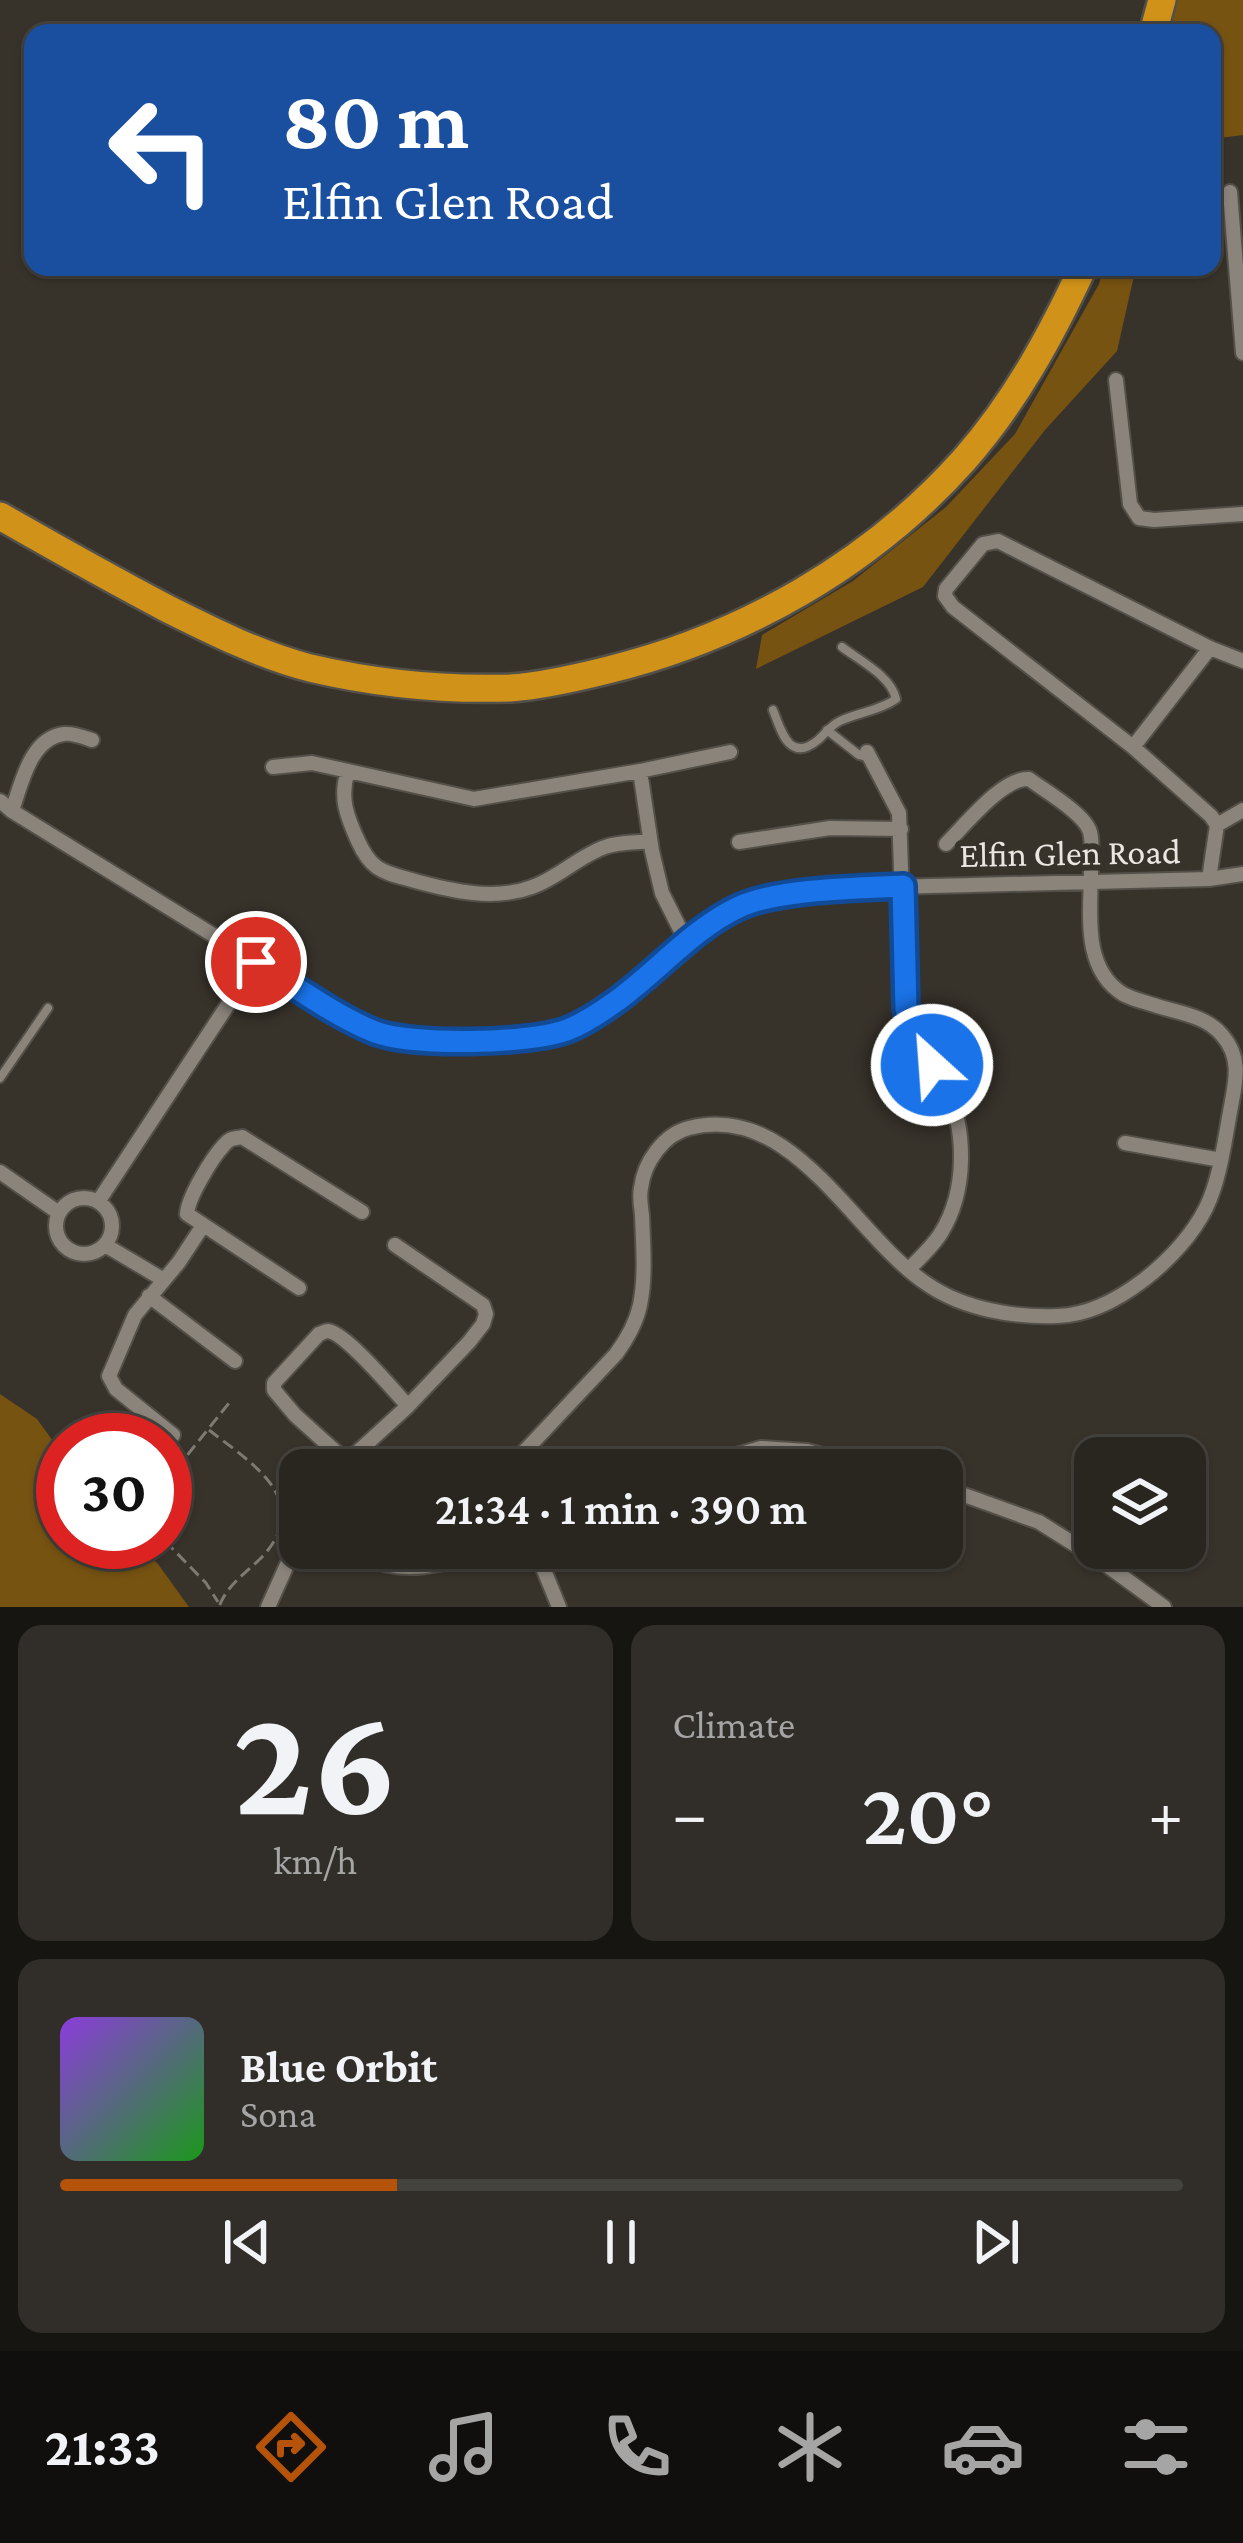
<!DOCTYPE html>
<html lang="en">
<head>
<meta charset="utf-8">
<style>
  body { margin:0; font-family:"Crimson Pro",serif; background:#312e29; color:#f1f3f6; height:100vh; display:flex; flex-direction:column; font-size:45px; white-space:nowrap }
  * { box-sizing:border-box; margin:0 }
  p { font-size:39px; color:#a5a5a5 }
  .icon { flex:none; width:66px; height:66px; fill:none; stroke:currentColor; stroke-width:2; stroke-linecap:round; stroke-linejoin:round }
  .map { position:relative; height:1607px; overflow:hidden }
  .drawer { display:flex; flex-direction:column; gap:18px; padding:18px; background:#171512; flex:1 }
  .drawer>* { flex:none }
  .guide { position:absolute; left:24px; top:24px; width:1197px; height:252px; border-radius:24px; box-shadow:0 3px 9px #0004,0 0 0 3px #45433e; background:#1a4fa0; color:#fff; overflow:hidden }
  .tools { position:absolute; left:1074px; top:1437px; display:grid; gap:24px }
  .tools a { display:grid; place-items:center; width:132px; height:132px; border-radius:24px; background:#292620; box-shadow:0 3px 9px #0004,0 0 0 3px #45433e; font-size:60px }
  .speed { position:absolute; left:36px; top:1413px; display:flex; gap:24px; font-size:60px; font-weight:700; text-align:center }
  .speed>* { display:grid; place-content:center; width:156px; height:156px; border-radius:50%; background:#292620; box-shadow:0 3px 9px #0004,0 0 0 3px #45433e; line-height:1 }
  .speed .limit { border:18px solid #d22; background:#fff; color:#111 }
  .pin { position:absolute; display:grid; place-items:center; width:102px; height:102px; color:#fff; margin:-51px; border:6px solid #fff; border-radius:50%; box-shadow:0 3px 12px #0007 }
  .me { position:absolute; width:132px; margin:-66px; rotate:334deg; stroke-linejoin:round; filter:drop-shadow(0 0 9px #0008) }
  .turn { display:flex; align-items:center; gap:42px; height:252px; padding:0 60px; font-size:54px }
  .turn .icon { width:156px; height:156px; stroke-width:2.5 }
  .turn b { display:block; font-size:84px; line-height:102px }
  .big { font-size:90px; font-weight:600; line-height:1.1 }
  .drawer .card { flex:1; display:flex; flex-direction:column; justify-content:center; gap:18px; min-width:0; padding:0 42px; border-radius:24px; background:#312e29 }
  .drawer .dial { align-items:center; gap:0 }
  .dial b { font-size:156px; line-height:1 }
  .song { display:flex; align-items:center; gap:36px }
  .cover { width:144px; height:144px; border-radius:18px; background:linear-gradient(135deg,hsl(270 70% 55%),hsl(120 70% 35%)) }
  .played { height:12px; border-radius:6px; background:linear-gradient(90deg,#b45309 30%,#45433e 30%) }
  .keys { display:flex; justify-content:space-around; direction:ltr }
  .heat { display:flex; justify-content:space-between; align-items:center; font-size:66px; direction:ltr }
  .drawer .tiles { flex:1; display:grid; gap:18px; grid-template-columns:1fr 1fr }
  .card:last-child { grid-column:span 2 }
  .trip { position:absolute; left:279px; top:1449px; width:684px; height:120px; border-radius:24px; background:#292620; box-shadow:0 3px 9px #0004,0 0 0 3px #45433e; font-weight:600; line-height:120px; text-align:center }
  .menu { display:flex; height:192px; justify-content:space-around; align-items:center; background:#100f0d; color:#a5a5a5 }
  .menu .icon { width:84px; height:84px }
  .menu .selected { color:#b45309 }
  .menu b { font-size:54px; color:#f1f3f6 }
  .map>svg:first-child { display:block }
</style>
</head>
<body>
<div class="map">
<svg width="1243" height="1607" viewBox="0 0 1243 1607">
  <rect width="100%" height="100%" fill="#37322a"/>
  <path fill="#775312" d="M1175,0h68v135l-31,4v-106h-46z
    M1104,267h32l-19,84 -72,79 -122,157 -167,82 6,-34 91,-54 93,-74 69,-73 84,-150z
    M0,1394l37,25 26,36v87h72l23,22 31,43h-189z"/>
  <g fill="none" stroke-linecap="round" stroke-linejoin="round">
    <defs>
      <path id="lane" d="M773,710c8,20 16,54 45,30 8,-7 12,-14 22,-19 19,-9 39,-10 56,-22 -5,-23 -36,-38 -54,-52
        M827,730l32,25 11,3
        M0,1078l48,-70"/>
      <path id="street" d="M1230,192l13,161
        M1116,380l14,124 9,14 15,2 89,-6
        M1133,747l77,-99
        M867,752l32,61 7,196c8,28 25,50 39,77 22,43 22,105 -4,147 -8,13 -21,25 -32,36
        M273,767l39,-4 162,36 166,-28 90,-19
        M348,771c-9,26 -1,46 10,70 14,31 26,31 57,40 37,10 79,20 117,6 26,-9 47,-31 73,-40 14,-5 31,-4 45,-6
        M640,771l12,80 10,42 25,50
        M0,801l12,10 342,211c40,19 80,20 124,18 29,-2 62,1 90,-11 67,-27 129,-117 196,-130 69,-12 139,-12 208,-14 79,-2 158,-4 237,-6l34,-5
        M12,811c9,-26 18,-73 52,-77 9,-1 19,3 28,6
        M1217,825l26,-15
        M739,842l91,-14 71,1
        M1209,879l8,-54 -6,-9 -78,-69 -180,-140 -8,-11 1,-7 37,-45 15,-3 212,107 33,13
        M1125,1143l96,17
        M0,1172l59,41
        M56 1226a28 28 0 1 1 56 0a28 28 0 1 1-56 0Z
        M98,1202l158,-240
        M105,1245l59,35
        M299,1288l-112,-74c1,-17 25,-56 37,-69 7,-8 9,-6 18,-8l120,75
        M149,1296l86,65
        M173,1435l-57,-46 -7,-13 26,-61 44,-53 23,-35
        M346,1461l-51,-46 -21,-25v-7l45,-49c3,-1 6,-3 9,-3 18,2 66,60 80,75
        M338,1470l70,-64 61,-64 14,-18 3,-10 -3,-9 -88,-60
        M515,1470l7,-16 94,-100c11,-15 20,-30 24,-49 6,-29 3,-60 2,-90 -1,-8 -3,-19 -1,-27 3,-26 23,-54 48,-60 105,-27 164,107 238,156 36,25 88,34 131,32 56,-2 123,-58 148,-108 14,-29 18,-64 24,-96 5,-29 13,-53 -8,-77 -16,-19 -42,-22 -65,-29 -11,-4 -23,-6 -34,-12 -42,-26 -32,-84 -32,-125 0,-12 2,-26 -1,-37 -5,-18 -45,-41 -61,-53 -26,-2 -64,46 -83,65
        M685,1470l76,-22 46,3 73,19
        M942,1487l97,35 62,39 63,46
        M352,1548c11,6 25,14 37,17 33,7 69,-5 99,-17
        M535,1548l24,59
        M268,1607l32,-71"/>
      <path id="highway" d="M1153,33l9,-33
        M0,516c56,32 111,63 168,93 46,23 92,46 142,59 64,15 135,22 200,20 32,-2 66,-10 98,-18 135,-33 263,-106 356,-210 51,-58 87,-124 119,-193"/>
    </defs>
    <use href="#lane" stroke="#534f49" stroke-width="12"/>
    <use href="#street" stroke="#534f49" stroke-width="18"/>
    <use href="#highway" stroke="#534f49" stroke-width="32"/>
    <path stroke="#7e7a73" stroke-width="3" stroke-dasharray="12 6" stroke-linecap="butt" d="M209,1430c42,33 106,70 53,127 -16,16 -36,29 -43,50
      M165,1483l64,-80
      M165,1541l41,42 12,19"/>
    <use href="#lane" stroke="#8a847b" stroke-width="8"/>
    <use href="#street" stroke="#8a847b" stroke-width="14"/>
    <use href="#highway" stroke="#d09219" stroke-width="27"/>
  </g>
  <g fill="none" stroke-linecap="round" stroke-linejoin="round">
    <defs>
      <path id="route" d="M256,962c37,23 79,54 119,70 37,14 155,12 192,-2 16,-6 34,-18 48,-28 42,-30 77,-73 124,-95 39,-18 120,-19 164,-21l3,123 5,17 21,39"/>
    </defs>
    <use href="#route" stroke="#114b97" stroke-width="30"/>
    <use href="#route" stroke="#1a73e8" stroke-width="21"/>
  </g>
  <g text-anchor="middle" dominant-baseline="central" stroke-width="12" stroke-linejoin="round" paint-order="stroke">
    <g font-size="36" fill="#eae7e2" stroke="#37322a">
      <text transform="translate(1070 853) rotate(-1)">Elfin Glen Road</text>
    </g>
  </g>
</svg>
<div class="tools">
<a><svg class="icon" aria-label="layers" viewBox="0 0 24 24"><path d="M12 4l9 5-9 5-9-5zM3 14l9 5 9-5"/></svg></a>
</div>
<div class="speed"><div class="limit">30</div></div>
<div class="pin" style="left:256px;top:962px;background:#d93025"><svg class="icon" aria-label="arrive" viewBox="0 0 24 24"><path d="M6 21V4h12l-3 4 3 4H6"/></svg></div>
<svg class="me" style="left:932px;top:1065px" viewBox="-20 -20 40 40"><circle r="17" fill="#1a73e8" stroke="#fff" stroke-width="3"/><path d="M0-11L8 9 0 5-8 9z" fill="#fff"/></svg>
<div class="trip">21:34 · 1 min · 390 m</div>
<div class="guide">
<div class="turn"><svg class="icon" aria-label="left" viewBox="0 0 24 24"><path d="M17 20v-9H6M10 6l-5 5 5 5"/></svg><div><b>80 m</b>Elfin Glen Road</div></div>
</div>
</div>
<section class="drawer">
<div class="tiles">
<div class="card dial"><b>26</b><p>km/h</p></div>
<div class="card"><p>Climate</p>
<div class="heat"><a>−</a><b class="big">20°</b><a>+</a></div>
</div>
<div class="card">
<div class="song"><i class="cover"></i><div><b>Blue Orbit</b><p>Sona</p></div></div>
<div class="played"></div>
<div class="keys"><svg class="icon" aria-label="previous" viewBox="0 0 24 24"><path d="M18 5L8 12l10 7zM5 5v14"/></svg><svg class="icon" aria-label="pause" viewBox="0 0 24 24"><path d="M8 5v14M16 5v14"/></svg><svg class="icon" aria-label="next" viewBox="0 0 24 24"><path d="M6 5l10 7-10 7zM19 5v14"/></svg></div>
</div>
</div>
</section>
<nav class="menu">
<b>21:33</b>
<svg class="icon selected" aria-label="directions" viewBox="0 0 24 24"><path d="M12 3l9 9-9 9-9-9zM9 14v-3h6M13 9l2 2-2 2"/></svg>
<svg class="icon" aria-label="music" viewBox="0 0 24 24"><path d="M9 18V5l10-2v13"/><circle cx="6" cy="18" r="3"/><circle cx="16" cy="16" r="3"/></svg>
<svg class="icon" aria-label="phone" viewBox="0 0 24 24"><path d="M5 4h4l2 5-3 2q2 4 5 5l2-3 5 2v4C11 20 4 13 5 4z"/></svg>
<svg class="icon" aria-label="climate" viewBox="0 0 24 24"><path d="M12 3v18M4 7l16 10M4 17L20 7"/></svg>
<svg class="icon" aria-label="car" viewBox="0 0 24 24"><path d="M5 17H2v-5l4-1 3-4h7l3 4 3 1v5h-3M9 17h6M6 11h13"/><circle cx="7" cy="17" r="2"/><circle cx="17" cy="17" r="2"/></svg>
<svg class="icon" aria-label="filters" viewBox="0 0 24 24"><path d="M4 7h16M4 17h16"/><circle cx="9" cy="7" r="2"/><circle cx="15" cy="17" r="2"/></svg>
</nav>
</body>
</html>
